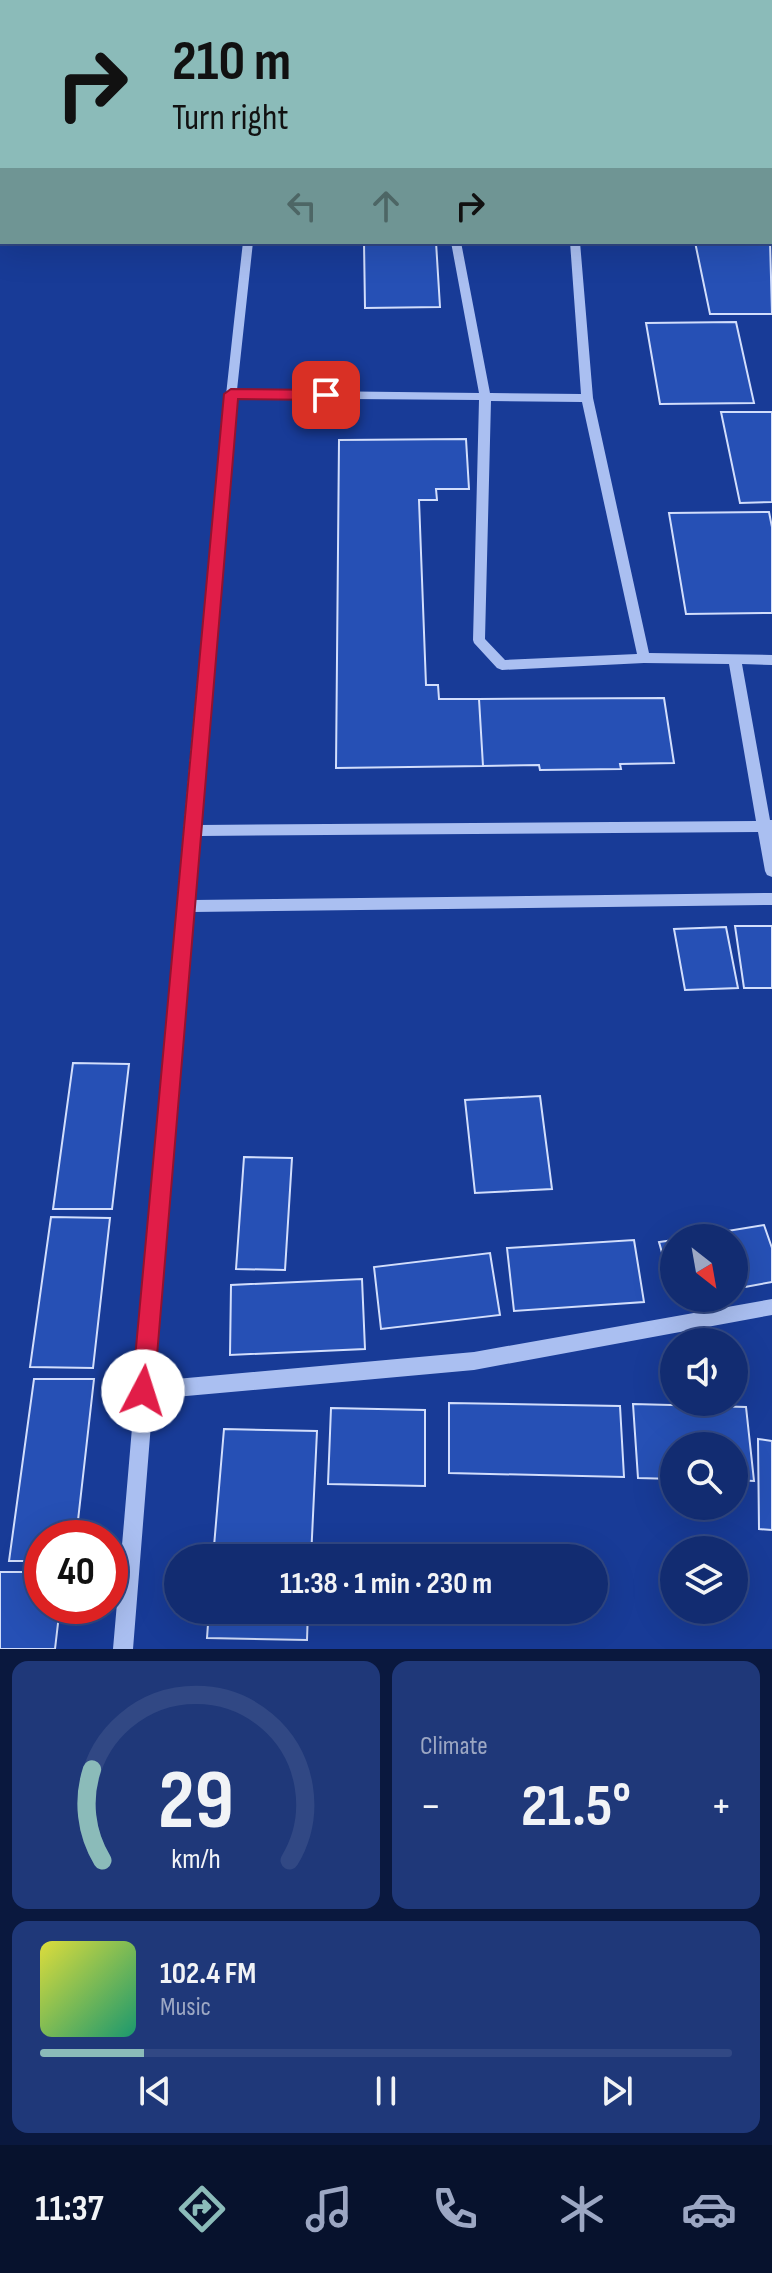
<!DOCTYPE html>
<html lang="en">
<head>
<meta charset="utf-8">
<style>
  body { margin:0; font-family:"Sofia Sans Condensed",sans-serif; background:#1f3879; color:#f1f3f6; height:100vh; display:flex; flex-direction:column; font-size:30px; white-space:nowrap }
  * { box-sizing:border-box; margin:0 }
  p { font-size:26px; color:#9ca7c3 }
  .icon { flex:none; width:44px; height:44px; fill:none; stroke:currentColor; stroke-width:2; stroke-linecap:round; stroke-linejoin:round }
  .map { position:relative; height:1649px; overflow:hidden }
  .details { display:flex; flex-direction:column; gap:12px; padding:12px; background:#0a183e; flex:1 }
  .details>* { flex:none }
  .banner { position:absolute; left:0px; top:0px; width:772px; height:244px; box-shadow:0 8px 32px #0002,0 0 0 2px #314884; background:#8bbbb9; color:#111; overflow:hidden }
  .needle { width:52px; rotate:149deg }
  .fabs { position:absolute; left:660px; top:1224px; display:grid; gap:16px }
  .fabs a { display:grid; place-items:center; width:88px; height:88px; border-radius:50%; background:#122c71; box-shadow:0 8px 32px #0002,0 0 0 2px #314884; font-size:40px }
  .speed { position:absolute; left:24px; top:1520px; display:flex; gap:16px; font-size:40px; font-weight:700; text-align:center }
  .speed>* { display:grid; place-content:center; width:104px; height:104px; border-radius:50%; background:#122c71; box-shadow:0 8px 32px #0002,0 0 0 2px #314884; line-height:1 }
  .speed .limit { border:12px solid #d22; background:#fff; color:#111 }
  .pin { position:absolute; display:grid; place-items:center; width:68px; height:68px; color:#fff; margin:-34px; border-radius:16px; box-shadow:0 4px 12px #0006 }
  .me { position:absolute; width:88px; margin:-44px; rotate:5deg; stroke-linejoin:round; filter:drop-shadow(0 0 6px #0008) }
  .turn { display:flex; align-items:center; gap:28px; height:168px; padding:0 40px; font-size:36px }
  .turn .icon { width:104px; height:104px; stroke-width:2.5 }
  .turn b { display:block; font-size:56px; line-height:68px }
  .lanes { display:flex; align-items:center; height:76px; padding:0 40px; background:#0003; justify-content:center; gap:40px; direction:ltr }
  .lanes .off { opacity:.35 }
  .big { font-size:60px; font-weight:700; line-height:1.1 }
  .details .widget { flex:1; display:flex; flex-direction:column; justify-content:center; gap:12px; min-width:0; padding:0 28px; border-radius:16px; background:#1f3879 }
  .details .dial { align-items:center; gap:0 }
  .dial svg { height:208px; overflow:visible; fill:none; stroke:#314884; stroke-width:7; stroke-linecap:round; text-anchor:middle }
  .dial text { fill:#f1f3f6; stroke:none }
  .song { display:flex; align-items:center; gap:24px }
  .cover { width:96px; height:96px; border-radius:12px; background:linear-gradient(135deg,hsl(60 70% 55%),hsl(160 70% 35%)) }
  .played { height:8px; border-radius:4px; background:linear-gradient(90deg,#8bbbb9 15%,#314884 15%) }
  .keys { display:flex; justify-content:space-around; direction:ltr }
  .heat { display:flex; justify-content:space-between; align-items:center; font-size:44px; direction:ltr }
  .details .tiles { flex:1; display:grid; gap:12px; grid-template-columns:1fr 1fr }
  .widget:last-child { grid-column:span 2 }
  .trip { position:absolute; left:164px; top:1544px; width:444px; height:80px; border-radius:40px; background:#122c71; box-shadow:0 8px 32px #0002,0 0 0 2px #314884; font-weight:700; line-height:80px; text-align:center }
  .dock { display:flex; height:128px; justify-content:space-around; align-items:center; background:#07122d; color:#9ca7c3 }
  .dock .icon { width:56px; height:56px }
  .dock .current { color:#8bbbb9 }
  .dock b { font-size:36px; color:#f1f3f6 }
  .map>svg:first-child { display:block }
</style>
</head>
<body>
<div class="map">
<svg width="772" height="1649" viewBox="0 0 772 1649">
  <rect width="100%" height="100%" fill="#183b97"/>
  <path fill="#204ab0" d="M350,0h422v140l-2,-138z"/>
  <path fill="#2650b5" stroke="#d2defc" stroke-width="2" d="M770,240l2,74h-62l-15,-72z
    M364,242h72l4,65 -75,1z
    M736,322l18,81 -94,1 -14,-81z
    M721,412h51v90l-32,1z
    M466,439l3,50h-33l1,11h-18l7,185h12l1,14h40l4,67 -147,2 3,-328z
    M769,512l3,15v86l-86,1 -17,-101z
    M664,698l10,65 -54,1 1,5 -81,1 -1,-5 -56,1 -4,-67z
    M735,926h37v62h-28z
    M726,927l12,61 -53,2 -11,-61z
    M73,1063l56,1 -17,145h-59z
    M540,1096l12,93 -77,4 -10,-93z
    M244,1157l48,1 -7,112 -49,-1z
    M51,1217l59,1 -17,150 -63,-1z
    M764,1225l8,23v34l-38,7v-51h-49z
    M634,1240l10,62 -130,9 -7,-63z
    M674,1240v55l-15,-53z
    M490,1253l10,62 -119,14 -7,-62z
    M362,1279l3,70 -135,6 1,-70z
    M34,1379h60l-18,159h-34v23h-33z
    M449,1403l171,3 4,71 -175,-4z
    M633,1404l113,3 8,74 -20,-1v-34h-60v33l-36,-1z
    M331,1408l94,2v76l-97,-2z
    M224,1429l93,2 -6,127h-98z
    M758,1439l14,2v89l-13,-1z
    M0,1572h42v34h18l-5,43h-55z
    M209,1610h99l-1,30 -100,-2z"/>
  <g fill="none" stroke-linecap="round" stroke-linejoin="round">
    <path fill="#aabff1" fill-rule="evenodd" d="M272,0h8v2h-8z
      M770,217h2v6h-2z
      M243,242h10l-16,148 242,3 -28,-151h10l29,151 91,1 -11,-152h10l13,156 56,255 123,2v10l-30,-1 28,156h2v57l-5,-2 -2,-4 -7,-39 -559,4 -6,64 579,-7v12l-580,7 -38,469 320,-29 298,-53v16l-298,55 -321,29 -20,250h-20c41,-468 76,-939 130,-1407zM236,398l243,2 -6,240 1,3 23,25 5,2 142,-7 85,1 27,157 -556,4zM491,401l91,1 55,252 -132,6 -20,-21z"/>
  </g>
  <path fill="#e11d48" stroke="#92132f" stroke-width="2" d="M231,389l95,1 8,5 -8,5 -88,-1 -84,992 -3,8 -8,3 -8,-3 -3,-8 92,-997z"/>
</svg>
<div class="fabs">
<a><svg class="needle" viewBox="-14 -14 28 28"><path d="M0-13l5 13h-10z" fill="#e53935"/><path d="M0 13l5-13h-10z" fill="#9ca7c3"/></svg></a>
<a><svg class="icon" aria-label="sound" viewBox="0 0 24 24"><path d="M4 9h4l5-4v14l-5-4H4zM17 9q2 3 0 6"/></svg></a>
<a><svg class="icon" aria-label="search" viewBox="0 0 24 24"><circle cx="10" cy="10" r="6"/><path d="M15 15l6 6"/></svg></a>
<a><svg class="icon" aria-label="layers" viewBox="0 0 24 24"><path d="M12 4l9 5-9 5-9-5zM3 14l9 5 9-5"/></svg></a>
</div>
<div class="speed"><div class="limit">40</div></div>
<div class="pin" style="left:326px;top:395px;background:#d93025"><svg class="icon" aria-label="arrive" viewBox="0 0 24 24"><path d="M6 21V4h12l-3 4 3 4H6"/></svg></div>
<svg class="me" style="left:143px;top:1391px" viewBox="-20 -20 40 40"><circle r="19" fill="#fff"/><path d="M0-13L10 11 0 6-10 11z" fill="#e11d48"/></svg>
<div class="trip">11:38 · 1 min · 230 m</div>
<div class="banner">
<div class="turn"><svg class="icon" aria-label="right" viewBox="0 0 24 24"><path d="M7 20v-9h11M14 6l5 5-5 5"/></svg><div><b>210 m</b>Turn right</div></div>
<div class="lanes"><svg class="icon off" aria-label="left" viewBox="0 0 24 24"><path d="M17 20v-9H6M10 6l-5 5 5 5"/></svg><svg class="icon off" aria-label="ahead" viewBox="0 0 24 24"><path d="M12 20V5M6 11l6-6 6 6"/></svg><svg class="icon" aria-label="right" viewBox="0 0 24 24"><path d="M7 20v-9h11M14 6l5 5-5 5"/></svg></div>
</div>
</div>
<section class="details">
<div class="tiles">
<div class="widget dial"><svg viewBox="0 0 100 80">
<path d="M14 69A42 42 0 1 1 86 69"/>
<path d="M14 69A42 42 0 0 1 10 34" stroke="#8bbbb9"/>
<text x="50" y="56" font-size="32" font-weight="700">29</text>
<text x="50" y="72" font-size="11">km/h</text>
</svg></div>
<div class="widget"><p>Climate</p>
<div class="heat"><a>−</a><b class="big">21.5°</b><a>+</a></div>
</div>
<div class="widget">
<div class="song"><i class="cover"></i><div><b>102.4 FM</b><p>Music</p></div></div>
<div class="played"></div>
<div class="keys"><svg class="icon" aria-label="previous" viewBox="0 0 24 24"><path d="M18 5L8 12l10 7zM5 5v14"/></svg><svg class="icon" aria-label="pause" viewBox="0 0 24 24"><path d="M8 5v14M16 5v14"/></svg><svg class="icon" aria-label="next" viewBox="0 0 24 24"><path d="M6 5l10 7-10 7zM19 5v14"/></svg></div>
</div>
</div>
</section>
<nav class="dock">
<b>11:37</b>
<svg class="icon current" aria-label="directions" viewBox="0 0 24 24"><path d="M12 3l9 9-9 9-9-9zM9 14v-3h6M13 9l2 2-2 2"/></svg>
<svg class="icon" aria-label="music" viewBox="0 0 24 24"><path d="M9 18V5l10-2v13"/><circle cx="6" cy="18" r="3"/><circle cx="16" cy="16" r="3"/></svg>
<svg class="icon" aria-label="phone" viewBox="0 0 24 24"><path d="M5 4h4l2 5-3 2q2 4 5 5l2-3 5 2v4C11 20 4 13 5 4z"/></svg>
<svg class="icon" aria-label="climate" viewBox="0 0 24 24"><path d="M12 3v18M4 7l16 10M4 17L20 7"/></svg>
<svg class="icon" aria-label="car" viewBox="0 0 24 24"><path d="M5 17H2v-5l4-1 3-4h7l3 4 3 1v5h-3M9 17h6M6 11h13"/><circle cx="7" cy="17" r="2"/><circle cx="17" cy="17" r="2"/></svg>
</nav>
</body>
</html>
